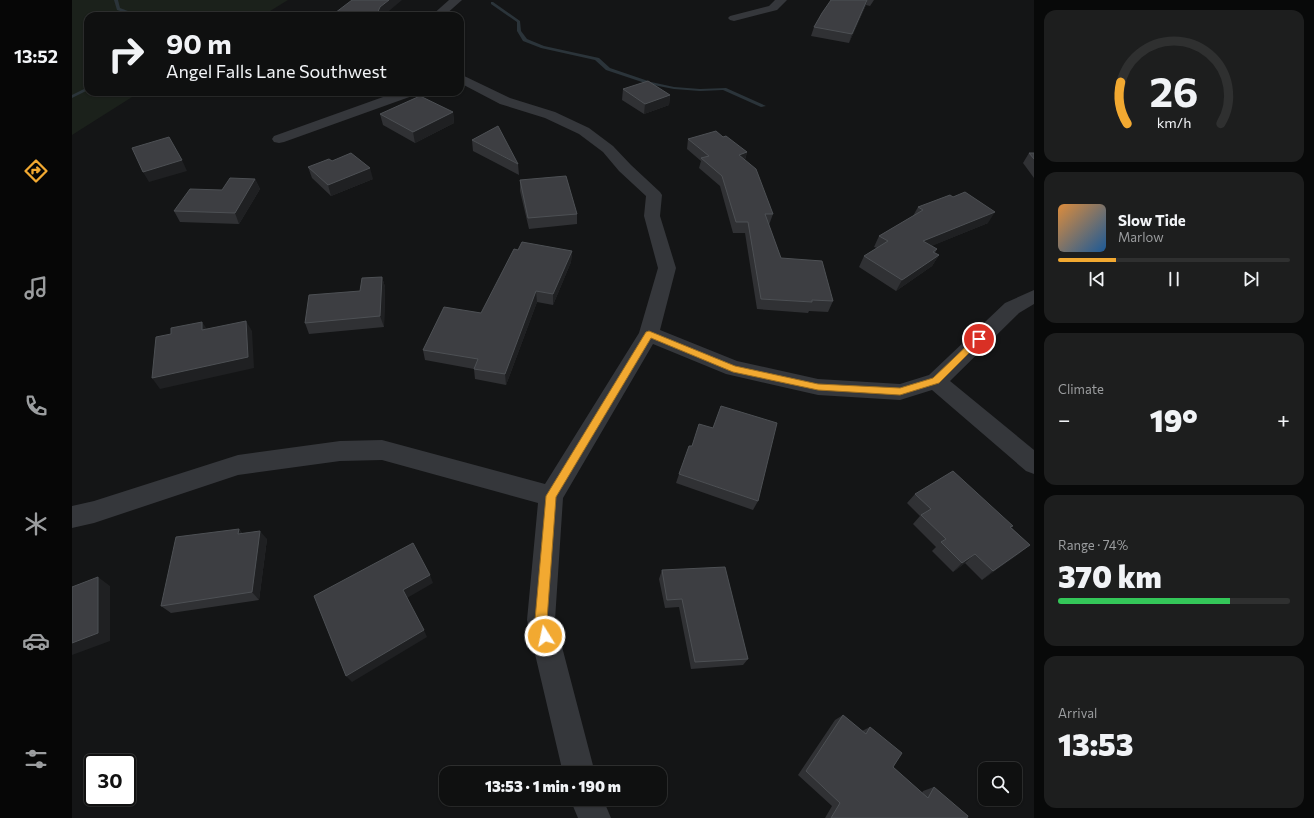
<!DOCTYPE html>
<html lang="en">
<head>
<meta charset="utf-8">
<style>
  body { margin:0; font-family:Commissioner,sans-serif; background:#1d1e1e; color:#f1f3f6; height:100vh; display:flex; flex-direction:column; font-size:15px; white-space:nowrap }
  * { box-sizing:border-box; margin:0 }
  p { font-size:13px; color:#9b9d9f }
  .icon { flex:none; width:22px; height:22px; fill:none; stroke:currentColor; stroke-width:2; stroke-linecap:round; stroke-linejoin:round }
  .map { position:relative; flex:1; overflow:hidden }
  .panel { display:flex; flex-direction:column; gap:10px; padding:10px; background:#080909; width:280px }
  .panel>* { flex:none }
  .hud { position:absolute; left:12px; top:12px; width:380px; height:84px; border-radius:12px; box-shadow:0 1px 3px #0004,0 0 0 1px #2f3030; background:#0f1010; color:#f1f3f6; overflow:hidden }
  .controls { position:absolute; left:906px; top:762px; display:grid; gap:8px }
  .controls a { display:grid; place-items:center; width:44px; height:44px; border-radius:8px; background:#0f1010; box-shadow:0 1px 3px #0004,0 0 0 1px #2f3030; font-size:20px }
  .speed { position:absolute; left:12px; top:754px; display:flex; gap:8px; font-size:20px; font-weight:700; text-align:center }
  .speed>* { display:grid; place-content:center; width:52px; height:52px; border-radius:50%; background:#0f1010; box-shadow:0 1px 3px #0004,0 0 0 1px #2f3030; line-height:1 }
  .speed .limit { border:2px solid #111; border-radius:6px; background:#fff; color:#111 }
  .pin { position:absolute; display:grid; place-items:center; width:34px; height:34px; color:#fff; margin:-17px; border:2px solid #fff; border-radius:50%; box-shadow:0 1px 4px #0007 }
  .me { position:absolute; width:44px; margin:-22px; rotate:350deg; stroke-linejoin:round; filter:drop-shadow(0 0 3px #0008) }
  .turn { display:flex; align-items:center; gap:14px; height:84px; padding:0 16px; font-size:18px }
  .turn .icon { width:52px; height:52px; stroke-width:2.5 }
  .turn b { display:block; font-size:28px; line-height:34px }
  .big { font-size:30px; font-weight:800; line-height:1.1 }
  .panel .widget { flex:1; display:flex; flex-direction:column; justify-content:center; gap:6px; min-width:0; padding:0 14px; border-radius:12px; background:#1d1e1e }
  .panel .dial { align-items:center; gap:0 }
  .dial svg { height:104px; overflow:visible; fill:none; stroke:#2f3030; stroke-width:7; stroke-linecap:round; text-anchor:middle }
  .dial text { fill:#f1f3f6; stroke:none }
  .song { display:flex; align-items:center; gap:12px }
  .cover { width:48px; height:48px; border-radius:6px; background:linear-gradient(135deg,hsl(30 70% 55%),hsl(210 70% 35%)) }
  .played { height:4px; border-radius:2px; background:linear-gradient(90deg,#f2a931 25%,#2f3030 25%) }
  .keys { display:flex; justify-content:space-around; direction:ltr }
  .heat { display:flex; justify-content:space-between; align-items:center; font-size:22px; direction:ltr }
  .charge { height:6px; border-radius:3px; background:linear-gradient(90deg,#34c759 74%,#2f3030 0) }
  .trip { position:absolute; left:367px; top:766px; width:228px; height:40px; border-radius:12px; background:#0f1010; box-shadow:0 1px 3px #0004,0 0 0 1px #2f3030; font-weight:800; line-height:40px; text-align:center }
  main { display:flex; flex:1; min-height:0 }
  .tab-bar { display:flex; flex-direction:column; width:72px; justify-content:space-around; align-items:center; background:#060606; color:#9b9d9f }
  .tab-bar .icon { width:28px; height:28px }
  .tab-bar .active { color:#f2a931 }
  .tab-bar b { font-size:18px; color:#f1f3f6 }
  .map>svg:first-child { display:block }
</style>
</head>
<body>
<main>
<nav class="tab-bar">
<b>13:52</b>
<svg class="icon active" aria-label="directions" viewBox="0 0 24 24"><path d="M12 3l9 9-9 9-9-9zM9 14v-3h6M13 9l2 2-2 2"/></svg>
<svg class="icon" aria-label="music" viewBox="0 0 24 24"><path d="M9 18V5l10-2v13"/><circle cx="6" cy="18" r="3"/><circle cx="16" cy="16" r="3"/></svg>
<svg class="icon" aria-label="phone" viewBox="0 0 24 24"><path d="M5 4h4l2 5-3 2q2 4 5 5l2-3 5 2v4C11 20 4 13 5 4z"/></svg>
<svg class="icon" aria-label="climate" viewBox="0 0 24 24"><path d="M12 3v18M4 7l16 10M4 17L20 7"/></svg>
<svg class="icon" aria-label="car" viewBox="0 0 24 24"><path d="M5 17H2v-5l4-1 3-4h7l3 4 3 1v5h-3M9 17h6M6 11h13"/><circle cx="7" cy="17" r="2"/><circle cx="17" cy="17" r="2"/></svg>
<svg class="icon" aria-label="filters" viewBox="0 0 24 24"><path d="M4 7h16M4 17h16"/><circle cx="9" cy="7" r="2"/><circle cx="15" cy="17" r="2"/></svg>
</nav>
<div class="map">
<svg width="962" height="818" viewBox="0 0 962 818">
  <rect width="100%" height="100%" fill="#141516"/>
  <path fill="#1b211b" d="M0,0h216l-26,16h-174v76h52l-68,43z"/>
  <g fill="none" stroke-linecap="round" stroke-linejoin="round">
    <path fill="#2b343a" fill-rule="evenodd" d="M42,0h4l2,8 21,8h-6l-18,-6z
      M419,2h2l27,19 1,10 6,8 17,7 55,12 11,10 41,14 23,5 26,2 26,-1 40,18 -5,1 -38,-17 -23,1 -26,-2 -26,-5 -42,-14 -11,-10 -54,-12 -18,-7 -6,-10v-9l-26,-18z
      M16,87v3l-16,8v-3z"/>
    <path fill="#35373b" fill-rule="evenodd" d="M377,0h13l-18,16h-13z
      M703,0h12l-10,10 -43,11 -4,-1 -2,-2 2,-2 39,-10z
      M388,74l50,24 45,14 34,16 24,18 18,19 29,27 2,3 -2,21 16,52 -16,62 77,31 81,18 82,5 29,-9 76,-72 29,-13v14l-15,9 -69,68 84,69v24l-8,-3 -94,-81 -32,10 -82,-5 -92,-21 -73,-30 -90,154 -8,122 40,153h-32l-36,-153 11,-117 -156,-43 -42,1 -102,14 -144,48 -22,5v-22l22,-5 144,-46 102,-14 42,-1 163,44 94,-151 19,-65 -14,-52 2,-20 -27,-25 -16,-19 -24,-18 -34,-16 -45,-14 -40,-21z
      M325,92h20l-2,3 -131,47 -5,1 -5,-1 -2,-3 2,-3z
      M498,799h33l8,19h-33z"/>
  </g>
  <path fill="#303134" d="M759,0h43l-4,6 -4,-1 -17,38 -38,-7 3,-9z
    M551,89l47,6 -1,10 -25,9 -22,-14z
    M381,112l1,11 -39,20 -32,-18 -3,-11z
    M651,137l24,15 -2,8 28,54 -4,11 12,33 52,43 -5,11 -19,-1 -1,2 -51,-4 -12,-76h-12l-13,-47 -21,-18 2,-7 -14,-12 1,-10z
    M400,140l46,24 1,11 -46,-24z
    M957,153h5v25l-11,-15z
    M260,161l41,18 -42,17 -19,-18 -4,-11z
    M183,179l5,10 -21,35 -59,-2 -6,-11z
    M448,180l57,34v10l-48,5 -9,-38z
    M846,207l70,16 -57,23 6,3 -2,4 4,2 -7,11 -36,25 -37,-24 5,-11 13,-8 -3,-1 5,-11 34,-20z
    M500,251l-1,11 -18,43 -16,-3 -31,83 -31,-6 -1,-10 -49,-9 -2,-10 58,-37z
    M310,277l3,10 -1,40 -75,7 -4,-11 55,-32z
    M607,474l79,27 -5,9 -77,-27z
    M843,494l96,33 19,18 -48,35 -17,-17 -12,9 -21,-21 4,-4 -23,-23 7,-8 -13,-13z
    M167,529l3,4 25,6 -8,61 -88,13 -10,-7z
    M590,570l86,89 -5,6 -52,4 -12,-62 -14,1 -6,-29z
    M771,715l19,16 8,-4 23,40 29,26 1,-2 11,-4 33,31h-142l7,-12 -34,-31 37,-55z"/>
  <path fill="#1f2022" d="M317,0h13l-19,16h-7l4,-9z
    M795,0l-1,5 -17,38 3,-9z
    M598,95l-1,10 -25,9 1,-10z
    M381,112l1,11 -39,20 -2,-11z
    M675,152l-3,11 -5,-8z
    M110,160l5,11 -38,11 -6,-10z
    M298,168l3,11 -42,17 -3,-11z
    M183,179l5,10 -21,35 -4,-11z
    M923,212l-7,11 -71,29 6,-11z
    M500,251l-1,11 -18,43v-11z
    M867,255l-7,11 -36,25 6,-11z
    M310,277l3,10 -1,40 -4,-11z
    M464,291l1,11 -31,83 -1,-11z
    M174,321l6,10 2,37 -94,21 -8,-11z
    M130,322l7,10 -7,-2z
    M167,529l7,9 -8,-4z
    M188,531l7,8 -8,61 -7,-8z
    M958,545l-11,9 -37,26 11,-9z
    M903,554l-10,9 -12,9 9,-9z
    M358,575l3,8 -26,15 -4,-8z
    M26,577l12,9v55l-38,14v-12z
    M352,630l3,7 -75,45 -6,-6z"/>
  <path fill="#3d3e42" stroke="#4d5054" d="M280,0h37l-9,7 -4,9h-45z
    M759,0h36l-15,34 -38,-7 8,-14z
    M576,81l22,14 -25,9 -22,-15z
    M348,96l33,16 -40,20 -33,-18z
    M426,126l20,38 -46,-24z
    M644,131l7,6 3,-1 21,16 -8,3 17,14 17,45h-8l16,44 41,3 11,40 -21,-1v2l-51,-3 -13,-77h-12l-14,-46 -21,-18 8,-2 -21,-17z
    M97,137l13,23 -39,12 -11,-24z
    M279,153l19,15 -42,17 -20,-18 21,-8 3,2z
    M957,153h5v6z
    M494,176l11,38 -49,4 -8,-38z
    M158,178l25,1 -20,34 -61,-2 16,-22 32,1z
    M893,192l30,20 -72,29 14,8 -4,3 6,3 -37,25 -38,-24 24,-15 -9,-5 44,-26 -5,-3 32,-12 3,2z
    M450,242l50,9 -19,43 -17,-3 -31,83 -31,-5 4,-10 -55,-9 21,-43 37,6 33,-64 4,1z
    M310,277l-2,39 -75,7 4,-28 51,-4 2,-13z
    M174,321l2,36 -96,21 4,-41 15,-3v-6l31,-6v8z
    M649,406l56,17 -19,78 -79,-27 10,-28h3l7,-22 14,4z
    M881,471l60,55 -3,1 20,18 -37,26 -18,-17 -13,9 -21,-21 5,-3 -25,-24 10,-6 -16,-15z
    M167,529l-1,5 22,-3 -8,61 -91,14 15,-69z
    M341,543l17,32 -27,15 21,40 -78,46 -32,-80z
    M653,567l23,92 -53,3 -13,-63 -15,1 -5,-30z
    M26,577v56l-26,10v-56z
    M771,715l23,19 4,-7 32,26 -9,14 35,31 6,-11 34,29 -1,2h-136l9,-15 -34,-32z"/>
  <path fill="#f2a931" stroke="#9d6e20" d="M577,331l86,35 83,18 82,4 33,-10 43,-41 3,-1 4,3 -44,44 -39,12 -82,-5 -85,-18 -82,-34 -95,159 -9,123 4,16 -2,4 -4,2 -4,-2 -6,-20 11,-124 100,-164z"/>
</svg>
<div class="controls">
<a><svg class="icon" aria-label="search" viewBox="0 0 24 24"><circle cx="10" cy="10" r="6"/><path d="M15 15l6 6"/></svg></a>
</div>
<div class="speed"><div class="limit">30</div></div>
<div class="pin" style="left:907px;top:339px;background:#d93025"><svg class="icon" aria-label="arrive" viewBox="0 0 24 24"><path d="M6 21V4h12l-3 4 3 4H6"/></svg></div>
<svg class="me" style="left:473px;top:636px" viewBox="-20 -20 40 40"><circle r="17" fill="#f2a931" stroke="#fff" stroke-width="3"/><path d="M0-11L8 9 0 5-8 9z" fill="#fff"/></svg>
<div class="trip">13:53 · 1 min · 190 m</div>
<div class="hud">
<div class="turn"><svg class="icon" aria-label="right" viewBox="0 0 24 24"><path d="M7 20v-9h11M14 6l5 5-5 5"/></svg><div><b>90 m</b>Angel Falls Lane Southwest</div></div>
</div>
</div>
<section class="panel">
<div class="widget dial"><svg viewBox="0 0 100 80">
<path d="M14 69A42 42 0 1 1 86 69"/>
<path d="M14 69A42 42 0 0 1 9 37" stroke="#f2a931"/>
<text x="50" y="56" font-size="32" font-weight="700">26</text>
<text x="50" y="72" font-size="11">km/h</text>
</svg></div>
<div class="widget">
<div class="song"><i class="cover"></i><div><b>Slow Tide</b><p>Marlow</p></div></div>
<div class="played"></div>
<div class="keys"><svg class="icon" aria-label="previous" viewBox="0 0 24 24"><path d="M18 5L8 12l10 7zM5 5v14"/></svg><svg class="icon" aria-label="pause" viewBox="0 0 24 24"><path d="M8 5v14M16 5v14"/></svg><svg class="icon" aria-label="next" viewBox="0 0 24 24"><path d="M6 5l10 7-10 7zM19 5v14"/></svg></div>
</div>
<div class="widget"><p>Climate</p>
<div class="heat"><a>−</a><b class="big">19°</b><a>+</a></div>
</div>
<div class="widget"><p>Range · 74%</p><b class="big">370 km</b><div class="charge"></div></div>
<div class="widget"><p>Arrival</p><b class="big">13:53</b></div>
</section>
</main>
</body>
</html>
